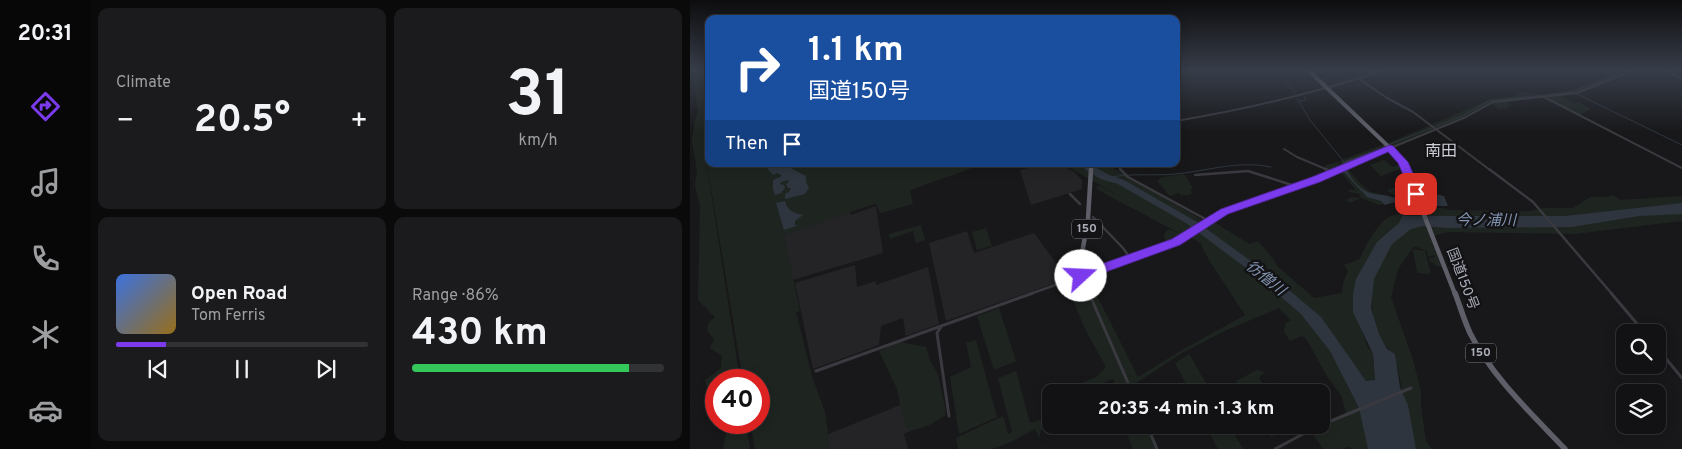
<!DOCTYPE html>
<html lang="en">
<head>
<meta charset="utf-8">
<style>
  body { margin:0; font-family:Overpass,"Noto Sans JP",sans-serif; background:#1b1b1d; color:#f1f3f6; height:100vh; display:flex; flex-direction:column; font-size:19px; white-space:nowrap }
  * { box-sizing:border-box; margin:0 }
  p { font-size:16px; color:#9c9ea0 }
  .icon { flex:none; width:28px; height:28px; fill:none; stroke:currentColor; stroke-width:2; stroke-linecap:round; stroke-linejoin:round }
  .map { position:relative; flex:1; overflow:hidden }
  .drawer { display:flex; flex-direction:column; gap:8px; padding:8px; background:#0a0a0b; width:600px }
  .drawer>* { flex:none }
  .banner { position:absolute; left:15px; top:15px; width:475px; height:152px; border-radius:10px; box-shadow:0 2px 12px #0003,0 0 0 1px #313234; background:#1a4fa0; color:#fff; overflow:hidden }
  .buttons { position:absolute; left:926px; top:324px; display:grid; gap:10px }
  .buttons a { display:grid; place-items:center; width:50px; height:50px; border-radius:10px; background:#121214; box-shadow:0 2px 12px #0003,0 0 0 1px #313234; font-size:25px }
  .speed { position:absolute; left:15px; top:369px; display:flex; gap:10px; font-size:25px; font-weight:700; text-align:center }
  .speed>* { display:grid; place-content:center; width:65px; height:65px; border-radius:50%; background:#121214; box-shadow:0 2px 12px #0003,0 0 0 1px #313234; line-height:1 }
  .speed .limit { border:8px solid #d22; background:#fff; color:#111 }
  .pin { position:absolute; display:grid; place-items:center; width:42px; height:42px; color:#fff; margin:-21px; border-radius:10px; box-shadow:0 2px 8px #0006 }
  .me { position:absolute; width:55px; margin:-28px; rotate:70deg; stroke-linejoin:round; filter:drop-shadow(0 0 4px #0008) }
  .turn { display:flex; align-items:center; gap:18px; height:105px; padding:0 20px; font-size:22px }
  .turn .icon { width:65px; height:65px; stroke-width:2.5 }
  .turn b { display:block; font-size:35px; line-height:42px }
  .then { display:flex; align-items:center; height:48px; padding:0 20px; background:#0003; gap:10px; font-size:19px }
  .big { font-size:38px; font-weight:700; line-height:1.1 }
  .drawer .card { flex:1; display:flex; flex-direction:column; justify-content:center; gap:8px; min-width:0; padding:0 18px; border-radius:10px; background:#1b1b1d }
  .drawer .dial { align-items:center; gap:0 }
  .dial b { font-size:65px; line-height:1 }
  .song { display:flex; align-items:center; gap:15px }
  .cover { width:60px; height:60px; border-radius:8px; background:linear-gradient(135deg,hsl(220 70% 55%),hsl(40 70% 35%)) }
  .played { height:5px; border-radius:2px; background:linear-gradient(90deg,#7c3aed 20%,#313234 20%) }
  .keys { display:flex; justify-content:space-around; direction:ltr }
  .heat { display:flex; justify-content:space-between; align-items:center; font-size:28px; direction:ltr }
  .charge { height:8px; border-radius:4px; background:linear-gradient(90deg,#34c759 86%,#313234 0) }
  .drawer .tiles { flex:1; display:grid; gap:8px; grid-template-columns:repeat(2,1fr) }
  .trip { position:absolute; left:352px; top:384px; width:288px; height:50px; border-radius:10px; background:#121214; box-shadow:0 2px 12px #0003,0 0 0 1px #313234; font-weight:700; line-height:50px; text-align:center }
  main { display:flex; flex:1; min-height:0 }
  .menu { display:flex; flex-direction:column; width:90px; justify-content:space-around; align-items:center; background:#070708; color:#9c9ea0 }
  .menu .icon { width:35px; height:35px }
  .menu .active { color:#7c3aed }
  .menu b { font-size:22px; color:#f1f3f6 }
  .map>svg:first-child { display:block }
</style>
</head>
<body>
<main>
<nav class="menu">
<b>20:31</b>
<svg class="icon active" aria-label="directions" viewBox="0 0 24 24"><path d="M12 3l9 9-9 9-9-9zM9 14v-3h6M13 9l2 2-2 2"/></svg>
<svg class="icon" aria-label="music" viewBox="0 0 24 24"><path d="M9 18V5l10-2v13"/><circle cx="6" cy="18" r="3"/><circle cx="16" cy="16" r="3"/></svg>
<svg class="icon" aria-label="phone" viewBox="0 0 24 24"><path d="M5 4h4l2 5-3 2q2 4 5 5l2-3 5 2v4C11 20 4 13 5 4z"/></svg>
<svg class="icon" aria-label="climate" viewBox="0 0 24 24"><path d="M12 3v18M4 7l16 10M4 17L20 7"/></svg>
<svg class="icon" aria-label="car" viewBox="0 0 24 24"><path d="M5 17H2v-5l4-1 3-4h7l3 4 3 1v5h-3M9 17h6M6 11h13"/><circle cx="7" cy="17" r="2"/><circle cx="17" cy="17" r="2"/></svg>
</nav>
<section class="drawer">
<div class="tiles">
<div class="card"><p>Climate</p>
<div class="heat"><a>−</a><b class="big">20.5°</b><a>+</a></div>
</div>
<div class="card dial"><b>31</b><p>km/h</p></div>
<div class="card">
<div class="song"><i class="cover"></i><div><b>Open Road</b><p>Tom Ferris</p></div></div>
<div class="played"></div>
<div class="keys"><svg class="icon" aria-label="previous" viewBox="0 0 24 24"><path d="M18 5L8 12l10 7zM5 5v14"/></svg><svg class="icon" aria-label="pause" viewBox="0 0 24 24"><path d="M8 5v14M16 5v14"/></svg><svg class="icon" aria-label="next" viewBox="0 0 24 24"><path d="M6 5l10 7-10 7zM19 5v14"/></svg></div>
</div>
<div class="card"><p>Range · 86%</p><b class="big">430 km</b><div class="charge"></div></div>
</div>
</section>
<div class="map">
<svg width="992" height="449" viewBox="0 0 992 449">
  <rect width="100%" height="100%" fill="#18181a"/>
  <path fill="#242427" d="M355,164h15l14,8 8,8v9l-51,16 -11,-35z
    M186,206l7,47 -90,27 -9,-45 20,-8 46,-15 1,3z
    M277,231l7,22 60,-20 20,27 10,20 -118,41 -17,-78z
    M165,265l2,22 19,-6v4l52,-18 11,57 -33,12 -3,-18 -22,8 -2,19 -66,24 -18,-86z
    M250,389l5,27 -41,18 4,15h-79l-3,-14z"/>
  <path fill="#1e2520" d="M2,70h17v94h275l-74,26 3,14 -33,9 -4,-9 -5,1 -87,30 16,76 -4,1 16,64 13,36 5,37h-75l-5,-26 9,-1v-42h-16l-40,-240 37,240h-24v23h-5l-6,-23 16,-12 1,-12 -12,-8 4,-9 -7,-9 2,-8 6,-5 -17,-17 2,-94 -5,-21 2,-13 -5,-32 3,-21 3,-6z
    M932,70h12l-54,22 -68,8 1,2h-4l2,3 -3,1 1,2 -10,1 -7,-5 2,-2 -2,1 -23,12 -116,48 -6,5 12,14 11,10 28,6 17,11 -12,3 7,-5 -8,-7 -23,5 -18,-7 -11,5 -4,-3 6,-3 9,1 -2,-4 -10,-2 -1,-2h8l-18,-21 -5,2 -7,-3 -1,-3 14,-3v4l2,-6 52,-19 98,-42 27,-3 -2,-2 7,-3c22,12 78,-10 99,-21z
    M870,96l15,8 3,-2 13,7 -12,6 -29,-16 -1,-2z
    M694,160l9,7 8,-3 2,4 -22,8 -11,-11z
    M373,164h43l103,60 5,-2 35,22 9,-3 16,19 3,6 37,32 28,-5 1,-10 5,-12 -4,-6 16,-6c4,-11 18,-36 29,-42 10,-4 24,-7 35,-7l-14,-36 6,13 6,3 -4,1 8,15 22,3 -3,1 85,1 14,-3h29l17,-11h17l6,-2 7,5 62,-4v25l-108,13 -126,-2 -18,5 12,30 -6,-1 -1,-2 -6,-3 1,-3h5l-1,-3 -6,2 -1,-6 -13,-5 -16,23 -7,28 22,63 8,31v15l5,36 6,7h-16c-6,-32 -16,-63 -21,-95 -17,-10 -24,-38 -23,-57l-19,7 14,42 6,8 2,27h-9l-5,-8h-19l17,35 11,41h-16l-7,-2 -5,2h-19l-13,-19 36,-17 -4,-16 -14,-19 -21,-38 -5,-4 -12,5 -6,-9 1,-8 6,-4 -12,-12 -52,22 -45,23 -52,34 2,5h-15l2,-1 -6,-12 -30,12 -1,-8 14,-6 10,-10 -19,-34 -22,-51 21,-8 52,103 44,-27 63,-35 -36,-55 -8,-15 1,-1 -12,-7 -16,8 -41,13 -2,-2 35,-15 -2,-6 4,-6 11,4 -81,-43 -2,-3 4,-1 23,12z
    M494,174l9,14 -3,2 3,3 -6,3 -5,-2 1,3 -5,-4 -8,3 -13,-15 6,-4z
    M719,182l10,24 -1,2 -31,-17c4,-5 16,-2 22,-9z
    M231,225l4,15 -9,3 -3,-12 -23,8 -1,-5z
    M296,228l6,18 -15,4 -5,-18z
    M723,249l12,2 6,23 -14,-1z
    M309,308l17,53 -22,9 -17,-54z
    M286,340l21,77 -38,17 -9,-57 21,-10 -5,-24z
    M209,342l27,5 4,13 8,14 8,38c-9,12 -23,16 -37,19l-4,-4 -8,-38 -18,-38z
    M499,354l22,38h-21l-15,-29z
    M567,370l7,2 -5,6 7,10 4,1 9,-7 3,7 -6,3h-33l-7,-11z
    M326,371l14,52 21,-7v5l-8,4 -4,13 -4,-9 -24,13 -19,7h-34l-2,-11 47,-22 5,18 4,-2 -14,-54z
    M38,423h18l4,26h-27z
    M433,425h23l10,24h-23z
    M516,425h23l14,24h-25z
    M574,425h42l1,3 -7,7 -8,-9 -21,11z"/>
  <path fill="#2e353e" d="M694,147l-36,17 -2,4c4,10 15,23 25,25 10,3 20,1 27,8l-13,4 -4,-4 -14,-4 -25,-27 1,-8 2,-1z
    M83,164h10l23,12v6l3,6 -4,6 -20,5v-5l4,-2 2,-4h-3l-2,-4 3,-2 -1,-2 -7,2 -1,2 4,1 1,3 -4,5 -6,2 -2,-6v-9l9,-4 -4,-3 -5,2 -6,-7z
    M392,164h8l19,11 15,5 73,42 80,58 44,37 45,64 9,-1 -2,-26 -20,-42v-17l3,-16 21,-37 22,-19 3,-7h163l117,-13v11l-43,2 -67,11 -125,1 -24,-2 -12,3 -19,15 -18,35 -3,29 8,26 8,15 8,5 5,33 8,18 8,44h-48l-9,-41 -29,-57 -29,-37 -47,-40 -68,-51 -75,-43 -20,-8z
    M730,191l24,5 4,10h-22z
    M95,201c3,10 8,12 18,14l-8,6v4h4l-15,5 -8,-27z"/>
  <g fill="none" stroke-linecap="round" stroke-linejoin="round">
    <path stroke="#2e353e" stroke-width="1" d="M589,70l16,24
      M620,70l15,13
      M641,88l55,-18
      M885,93l107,52
      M607,98l13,22 34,42
      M610,101l6,-1 -2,-4
      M693,147l79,-31 27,-15 83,-9 55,-22
      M423,177c16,-4 44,-1 62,-3 33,-3 62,-14 96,-7
      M704,201l10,15"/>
    <path stroke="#2e353e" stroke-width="4" d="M392,164l8,6"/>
    <path stroke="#2e353e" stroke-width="4.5" d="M398,169l14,8 14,4"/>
    <path stroke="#39393f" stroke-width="2" d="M972,70l20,8
      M668,78l29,20 26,14 77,58
      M854,97l138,71
      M486,121c70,-12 139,-27 206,-51
      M594,149l13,8 31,13
      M647,170l129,-53 27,-15 84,-9 57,-23"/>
    <path stroke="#39393f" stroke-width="2.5" d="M430,169l8,8 81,44
      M635,169l8,3
      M799,169l44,33 79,92
      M505,175l53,-4 47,15
      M380,194l10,10
      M403,217l30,31 7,10
      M391,276l8,18
      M340,294l146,-52 48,-30 101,-36 15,-7"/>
    <path stroke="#39393f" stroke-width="3" d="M399,293l43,99
      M921,293l33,39
      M251,327l-4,6 12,83
      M968,349l24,29
      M126,371l217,-78
      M457,425l10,24
      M631,425l90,-37
      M585,449l45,-24"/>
    <path stroke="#5d5e67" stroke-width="4" d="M618,70l82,78 13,14 3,8
      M401,170v-6"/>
    <path stroke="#5d5e67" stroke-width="4.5" d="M716,169l49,125
      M391,276l-2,-5 9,-52 3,-50"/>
    <path stroke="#5d5e67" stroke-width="5.5" d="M765,293c5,13 9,27 15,40 22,44 61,80 95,116"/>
  </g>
  <linearGradient id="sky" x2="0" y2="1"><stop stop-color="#0d0d0e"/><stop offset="0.53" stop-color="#373d49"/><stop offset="1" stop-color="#373d49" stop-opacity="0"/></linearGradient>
  <rect width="992" height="132" fill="url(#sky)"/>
  <path fill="#7c3aed" stroke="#51269a" d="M700,145l3,1 15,16 14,32 -2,3h-7l-15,-34 -10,-11 -68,30 -92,32 -48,31 -99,36 -5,-2 -2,-3 2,-3 96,-34 49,-30 91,-32z"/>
  <g text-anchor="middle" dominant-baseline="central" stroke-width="5" stroke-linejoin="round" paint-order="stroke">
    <g fill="#131315" stroke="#7d7f88" stroke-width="1">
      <rect x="382" y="219.5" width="30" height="19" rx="4"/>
      <rect x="776" y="343.5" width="30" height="19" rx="4"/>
    </g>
    <g font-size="12" font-weight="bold" fill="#abadb9">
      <text x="397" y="229">150</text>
      <text x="791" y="353">150</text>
    </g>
    <g font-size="14" fill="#abadb9" stroke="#131315">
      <text transform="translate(772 279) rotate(69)">国道150号</text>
    </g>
    <g font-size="15" font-style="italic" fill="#8396b3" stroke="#131315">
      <text x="796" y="221">今ノ浦川</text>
      <text transform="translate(575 279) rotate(39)">彷僧川</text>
    </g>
    <g font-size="16" fill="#cccdd5" stroke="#131315">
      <text x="751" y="152">南田</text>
    </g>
  </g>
</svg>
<div class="buttons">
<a><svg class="icon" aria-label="search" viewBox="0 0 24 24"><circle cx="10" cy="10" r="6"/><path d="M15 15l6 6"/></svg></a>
<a><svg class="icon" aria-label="layers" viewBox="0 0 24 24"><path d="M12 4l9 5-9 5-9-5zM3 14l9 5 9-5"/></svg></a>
</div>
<div class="speed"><div class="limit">40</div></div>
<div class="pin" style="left:726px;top:194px;background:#d93025"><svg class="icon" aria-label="arrive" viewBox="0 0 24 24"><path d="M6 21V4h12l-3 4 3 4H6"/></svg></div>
<svg class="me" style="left:391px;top:276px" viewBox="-20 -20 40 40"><circle r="19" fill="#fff"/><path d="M0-13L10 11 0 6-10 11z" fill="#7c3aed"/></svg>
<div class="trip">20:35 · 4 min · 1.3 km</div>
<div class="banner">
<div class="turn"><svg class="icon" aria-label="right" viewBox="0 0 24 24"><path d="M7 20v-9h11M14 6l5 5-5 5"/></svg><div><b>1.1 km</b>国道150号</div></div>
<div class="then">Then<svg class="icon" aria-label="arrive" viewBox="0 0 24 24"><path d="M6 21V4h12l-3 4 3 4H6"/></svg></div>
</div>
</div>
</main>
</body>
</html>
